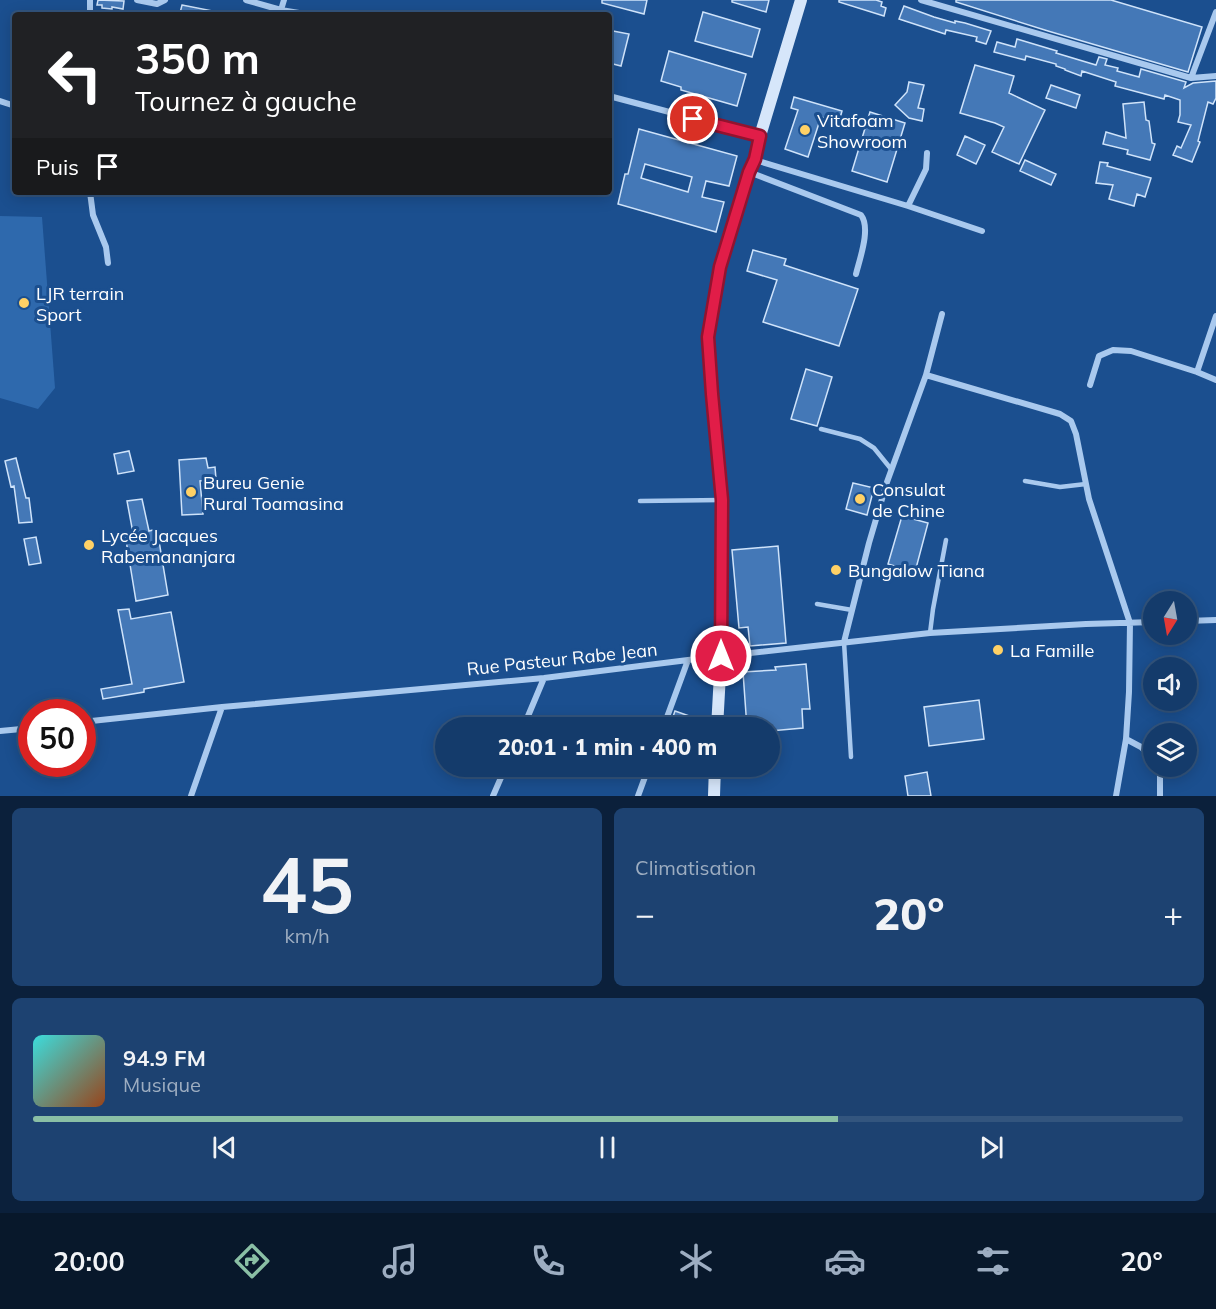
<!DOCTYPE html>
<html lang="fr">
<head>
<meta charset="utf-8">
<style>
  body { margin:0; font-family:Mulish,sans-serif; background:#1d4271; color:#f1f3f6; height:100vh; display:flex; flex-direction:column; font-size:22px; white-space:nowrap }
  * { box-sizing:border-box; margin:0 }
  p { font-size:20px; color:#9dadc1 }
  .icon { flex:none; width:33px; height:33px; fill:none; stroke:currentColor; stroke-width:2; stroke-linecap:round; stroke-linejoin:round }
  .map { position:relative; height:796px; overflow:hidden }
  .sheet { display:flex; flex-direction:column; gap:12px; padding:12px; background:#0b203b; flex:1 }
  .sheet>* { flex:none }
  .banner { position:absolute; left:12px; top:12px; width:600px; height:183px; border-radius:6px; box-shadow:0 3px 15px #0003,0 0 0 2px #33557e; background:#202124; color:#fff; overflow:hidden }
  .needle { width:39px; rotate:191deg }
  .tools { position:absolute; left:1143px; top:591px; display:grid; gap:12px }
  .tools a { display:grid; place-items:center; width:54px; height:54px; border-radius:50%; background:#143b6b; box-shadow:0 3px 15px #0003,0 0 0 2px #33557e; font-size:30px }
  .speed { position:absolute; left:18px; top:699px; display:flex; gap:12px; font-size:30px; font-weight:700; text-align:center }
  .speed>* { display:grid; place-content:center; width:78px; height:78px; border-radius:50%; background:#143b6b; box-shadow:0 3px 15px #0003,0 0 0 2px #33557e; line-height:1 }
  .speed .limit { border:9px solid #d22; background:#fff; color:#111 }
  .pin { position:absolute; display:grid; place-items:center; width:51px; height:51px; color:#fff; margin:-26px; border:3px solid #fff; border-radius:50%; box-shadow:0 2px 6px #0007 }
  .me { position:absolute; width:66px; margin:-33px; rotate:0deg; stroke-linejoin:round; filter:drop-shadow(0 0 4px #0008) }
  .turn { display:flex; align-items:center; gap:21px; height:126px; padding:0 24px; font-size:27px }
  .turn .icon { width:78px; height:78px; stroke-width:2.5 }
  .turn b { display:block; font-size:42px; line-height:51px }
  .then { display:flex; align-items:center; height:57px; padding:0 24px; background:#0003; gap:12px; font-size:22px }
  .big { font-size:45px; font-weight:800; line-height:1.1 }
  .sheet .widget { flex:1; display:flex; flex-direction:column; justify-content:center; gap:9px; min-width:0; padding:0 21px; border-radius:9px; background:#1d4271 }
  .sheet .dial { align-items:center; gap:0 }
  .dial b { font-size:78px; line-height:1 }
  .song { display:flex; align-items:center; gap:18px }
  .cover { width:72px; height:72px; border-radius:9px; background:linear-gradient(135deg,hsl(180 70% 55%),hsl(20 70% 35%)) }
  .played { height:6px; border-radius:3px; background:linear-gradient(90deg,#8abfa5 70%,#33557e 70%) }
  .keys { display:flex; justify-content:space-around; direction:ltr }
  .heat { display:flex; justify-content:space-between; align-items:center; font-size:33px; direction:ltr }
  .sheet .tiles { flex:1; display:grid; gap:12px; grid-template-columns:1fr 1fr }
  .widget:last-child { grid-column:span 2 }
  .trip { position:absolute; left:435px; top:717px; width:345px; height:60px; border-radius:30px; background:#143b6b; box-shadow:0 3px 15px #0003,0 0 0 2px #33557e; font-weight:800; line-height:60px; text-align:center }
  .menu { display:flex; height:96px; justify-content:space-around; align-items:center; background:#08182b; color:#9dadc1 }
  .menu .icon { width:42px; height:42px }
  .menu .current { color:#8abfa5 }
  .menu b { font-size:27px; color:#f1f3f6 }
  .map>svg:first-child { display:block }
</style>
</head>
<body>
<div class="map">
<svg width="1216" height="796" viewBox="0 0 1216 796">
  <rect width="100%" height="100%" fill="#1b4f8f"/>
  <path fill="#2e69ad" d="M0,216l42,1 13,171 -17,21 -38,-11z"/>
  <path fill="#4478b7" stroke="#cfe3fa" stroke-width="1.5" fill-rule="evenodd" d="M98,0l26,1 -1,8 -11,-2v2l-10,-1v-3h-5z
    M602,0h45l-3,14 -42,-11z
    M732,0h37l-3,12 -34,-10z
    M839,0h37l6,2 -1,4 5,2 -2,8 -45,-14z
    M956,0h155l91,27 -14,45 -140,-41 -92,-29z
    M182,5l31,6v4l-33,-2z
    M904,6l30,11 21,6v-2l10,2 26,8 -5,13 -10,-3 1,-4 -31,-7 -1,4 -46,-15z
    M703,12l57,17 -8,28 -57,-16z
    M613,31l16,3 -8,32 -12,-3v-17z
    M1017,39l40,12 -1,2 40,12 3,-8 8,2 -2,6 13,3 -1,3 22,6 2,-8 45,13 -2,6 9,-5 23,-2v17l-3,6 -5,-2 -10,39 2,1 -8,20 -19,-7 4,-9 4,2 10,-23 -13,-3 2,-7v-15l-15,-5 -1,4 -49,-13 1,-4 -34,-11 -1,5 -16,-6v-1l-9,-3v-2l-30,-8 -1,4 -31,-8 3,-10 18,5z
    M669,51l77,23 -9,32 -56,-16v-3l-20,-6z
    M975,65l39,11 -5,17 36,17 -26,54 -27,-12 12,-25 -9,-4 -35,-10z
    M909,82l15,3 -6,23 6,1 -2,12 -13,-3 -14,-13 12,-13z
    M1051,85l29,10 -4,13 -30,-10z
    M794,97l48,14 -3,11 -18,-5 -13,40 -23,-8 13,-39 -7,-2z
    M1144,102l2,18 3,1 3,22 3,1 -5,16 -23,-6 1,-4 -25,-6 3,-12 20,6 -3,-34z
    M870,112l35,11 -18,59 -35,-11z
    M639,129l98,27 -8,30 -23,-5 -4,16 22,5 -8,30 -98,-28 7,-30h3zM645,164l47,13 -4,15 -47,-14z
    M965,136l20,9 -9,19 -19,-9z
    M1025,160l31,14 -5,11 -31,-14z
    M1100,162l8,1 -1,3 44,12 -6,19 -8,-3 -3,12 -25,-7 4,-14 -17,-2z
    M753,250l33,9 -2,6 74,24 -19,57 -76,-24 14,-42 -30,-9z
    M806,369l26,8 -15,49 -26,-7z
    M129,451l5,20 -16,3 -4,-20z
    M16,458l10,40h3l3,24 -13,1 -5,-37 -3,1 -6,-26z
    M206,458l2,10 7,-1 1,12 -16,2 3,33 -21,1 -3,-55z
    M853,483l21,5 -7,27 -21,-6z
    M142,499l7,32 8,-2 11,66 -32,6 -11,-67 8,-1 -6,-32z
    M902,516l26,7 -13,49 -27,-8z
    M36,537l5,26 -12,2 -5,-26z
    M778,546l8,97 -36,3 -2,-19 -9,1 -7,-78z
    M129,609l2,10 40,-7 13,70 -40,7v3l-41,7 -2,-10 31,-5 -14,-74z
    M806,664l4,45h-8l1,19 -33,3v-3h-23l-4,-56 33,-2 -1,-3z
    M979,700l5,39 -55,7 -5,-39z
    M675,711l20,7 -3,10h-23z
    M927,772l4,24h-23l-3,-20z"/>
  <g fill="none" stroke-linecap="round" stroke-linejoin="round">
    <path stroke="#a9c9ee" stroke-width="4.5" d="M821,429l39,10 14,9 17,21
      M1025,481l35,6 26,-3
      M640,501l82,-1
      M817,604l35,6
      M930,633l3,-24 13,-69
      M844,642l7,115"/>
    <path stroke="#a9c9ee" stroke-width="6" d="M137,0l20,4 8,-4
      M246,0l35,10 30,5
      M921,0l270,78 25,-2
      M281,10l3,-10
      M90,15v-15
      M1191,78l25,-66
      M609,96l151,40
      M0,101l15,5
      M755,160l153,46 18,-37 1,-16
      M749,172l112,43c10,13 -1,43 -5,59
      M90,192l3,23 13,32 2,16
      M908,206l74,25
      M1216,316l-19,56 19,8
      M926,375l134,39 11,7 5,13 13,65 41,124 -1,69 -3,47 -10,57
      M1090,385l9,-29 14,-6 18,1 66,21
      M1186,621l30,-1
      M844,642l25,-99 18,-61 39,-107 16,-61
      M82,722l140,-15 322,-29 144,-18 242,-27 156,-9 68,-2
      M523,728l21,-50
      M663,728l25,-68
      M0,731l32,-3
      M1126,739l15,8 13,12
      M1159,766l1,5v25
      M191,796l31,-89
      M493,796l13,-30
      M638,796l11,-30"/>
    <path stroke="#d6e6fa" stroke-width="12" d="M717,728l4,-72 1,-156 -10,-106 -4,-57 12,-70 29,-95 6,-12 5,-24 41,-136
      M714,796l1,-30"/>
  </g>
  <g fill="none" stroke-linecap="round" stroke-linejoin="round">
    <defs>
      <path id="route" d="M693,119l67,17 -5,23 -6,13 -29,95 -12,70 4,57 10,106 -1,156"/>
    </defs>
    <use href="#route" stroke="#92132f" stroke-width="15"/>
    <use href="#route" stroke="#e11d48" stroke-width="10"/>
  </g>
  <g fill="#ffd166" stroke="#1b4f8f" stroke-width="2">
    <circle cx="805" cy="130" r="6"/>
    <circle cx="24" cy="303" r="6"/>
    <circle cx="191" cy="492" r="6"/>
    <circle cx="860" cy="499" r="6"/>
    <circle cx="89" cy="545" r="6"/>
    <circle cx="836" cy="570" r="6"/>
    <circle cx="998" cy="650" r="6"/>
  </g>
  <g text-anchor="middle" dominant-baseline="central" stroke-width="6" stroke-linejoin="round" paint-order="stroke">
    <g font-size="18" fill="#fff" stroke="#1b4f8f" text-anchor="start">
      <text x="817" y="120">Vitafoam<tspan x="817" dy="21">Showroom</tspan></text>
      <text x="36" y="293">LJR terrain<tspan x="36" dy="21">Sport</tspan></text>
      <text x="203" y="482">Bureu Genie<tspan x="203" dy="21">Rural Toamasina</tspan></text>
      <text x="872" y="489">Consulat<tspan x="872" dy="21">de Chine</tspan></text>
      <text x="101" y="535">Lycée Jacques<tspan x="101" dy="21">Rabemananjara</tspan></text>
      <text x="848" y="570">Bungalow Tiana</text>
      <text x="1010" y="650">La Famille</text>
    </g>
    <g font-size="18" fill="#fff" stroke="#1b4f8f">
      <text transform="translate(562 659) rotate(-6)">Rue Pasteur Rabe Jean</text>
    </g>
  </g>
</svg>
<div class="tools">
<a><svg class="needle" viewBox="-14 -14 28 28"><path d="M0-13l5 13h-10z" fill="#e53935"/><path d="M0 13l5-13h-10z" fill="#9dadc1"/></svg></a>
<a><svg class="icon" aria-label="sound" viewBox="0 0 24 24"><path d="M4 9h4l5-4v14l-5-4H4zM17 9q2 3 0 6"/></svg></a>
<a><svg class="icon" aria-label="layers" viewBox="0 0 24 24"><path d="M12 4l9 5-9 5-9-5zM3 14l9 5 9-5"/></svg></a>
</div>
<div class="speed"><div class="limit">50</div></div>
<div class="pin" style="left:693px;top:119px;background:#d93025"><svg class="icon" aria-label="arrive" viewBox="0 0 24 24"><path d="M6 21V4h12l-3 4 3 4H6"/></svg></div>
<svg class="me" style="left:721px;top:656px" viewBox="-20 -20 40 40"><circle r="17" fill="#e11d48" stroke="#fff" stroke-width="3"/><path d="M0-11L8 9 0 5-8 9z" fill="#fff"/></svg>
<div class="trip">20:01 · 1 min · 400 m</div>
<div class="banner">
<div class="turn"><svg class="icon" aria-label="left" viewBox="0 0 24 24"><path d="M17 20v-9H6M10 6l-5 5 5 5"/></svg><div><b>350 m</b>Tournez à gauche</div></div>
<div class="then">Puis<svg class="icon" aria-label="arrive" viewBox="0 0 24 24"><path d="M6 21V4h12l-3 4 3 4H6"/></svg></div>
</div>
</div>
<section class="sheet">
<div class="tiles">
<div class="widget dial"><b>45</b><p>km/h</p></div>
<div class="widget"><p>Climatisation</p>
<div class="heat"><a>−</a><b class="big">20°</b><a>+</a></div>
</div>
<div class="widget">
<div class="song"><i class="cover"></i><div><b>94.9 FM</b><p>Musique</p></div></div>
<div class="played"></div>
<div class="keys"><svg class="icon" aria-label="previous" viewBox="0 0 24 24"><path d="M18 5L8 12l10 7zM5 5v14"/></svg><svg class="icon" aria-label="pause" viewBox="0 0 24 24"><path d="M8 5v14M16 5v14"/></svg><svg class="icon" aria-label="next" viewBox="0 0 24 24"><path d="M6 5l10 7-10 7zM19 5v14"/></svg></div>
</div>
</div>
</section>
<nav class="menu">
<b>20:00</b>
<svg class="icon current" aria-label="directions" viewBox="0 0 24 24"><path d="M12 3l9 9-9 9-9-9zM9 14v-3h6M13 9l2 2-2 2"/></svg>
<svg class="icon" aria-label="music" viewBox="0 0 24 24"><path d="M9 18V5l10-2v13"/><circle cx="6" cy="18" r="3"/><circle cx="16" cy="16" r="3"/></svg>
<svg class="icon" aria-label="phone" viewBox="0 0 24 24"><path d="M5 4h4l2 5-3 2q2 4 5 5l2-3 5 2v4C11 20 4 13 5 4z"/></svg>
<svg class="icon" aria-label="climate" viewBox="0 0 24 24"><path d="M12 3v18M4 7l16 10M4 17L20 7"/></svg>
<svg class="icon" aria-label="car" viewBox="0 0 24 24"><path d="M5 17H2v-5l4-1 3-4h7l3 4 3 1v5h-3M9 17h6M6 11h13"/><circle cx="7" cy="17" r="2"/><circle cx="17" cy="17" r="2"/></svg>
<svg class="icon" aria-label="filters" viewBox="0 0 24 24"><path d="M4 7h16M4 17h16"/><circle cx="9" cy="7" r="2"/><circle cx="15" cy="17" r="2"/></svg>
<b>20°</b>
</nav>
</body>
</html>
